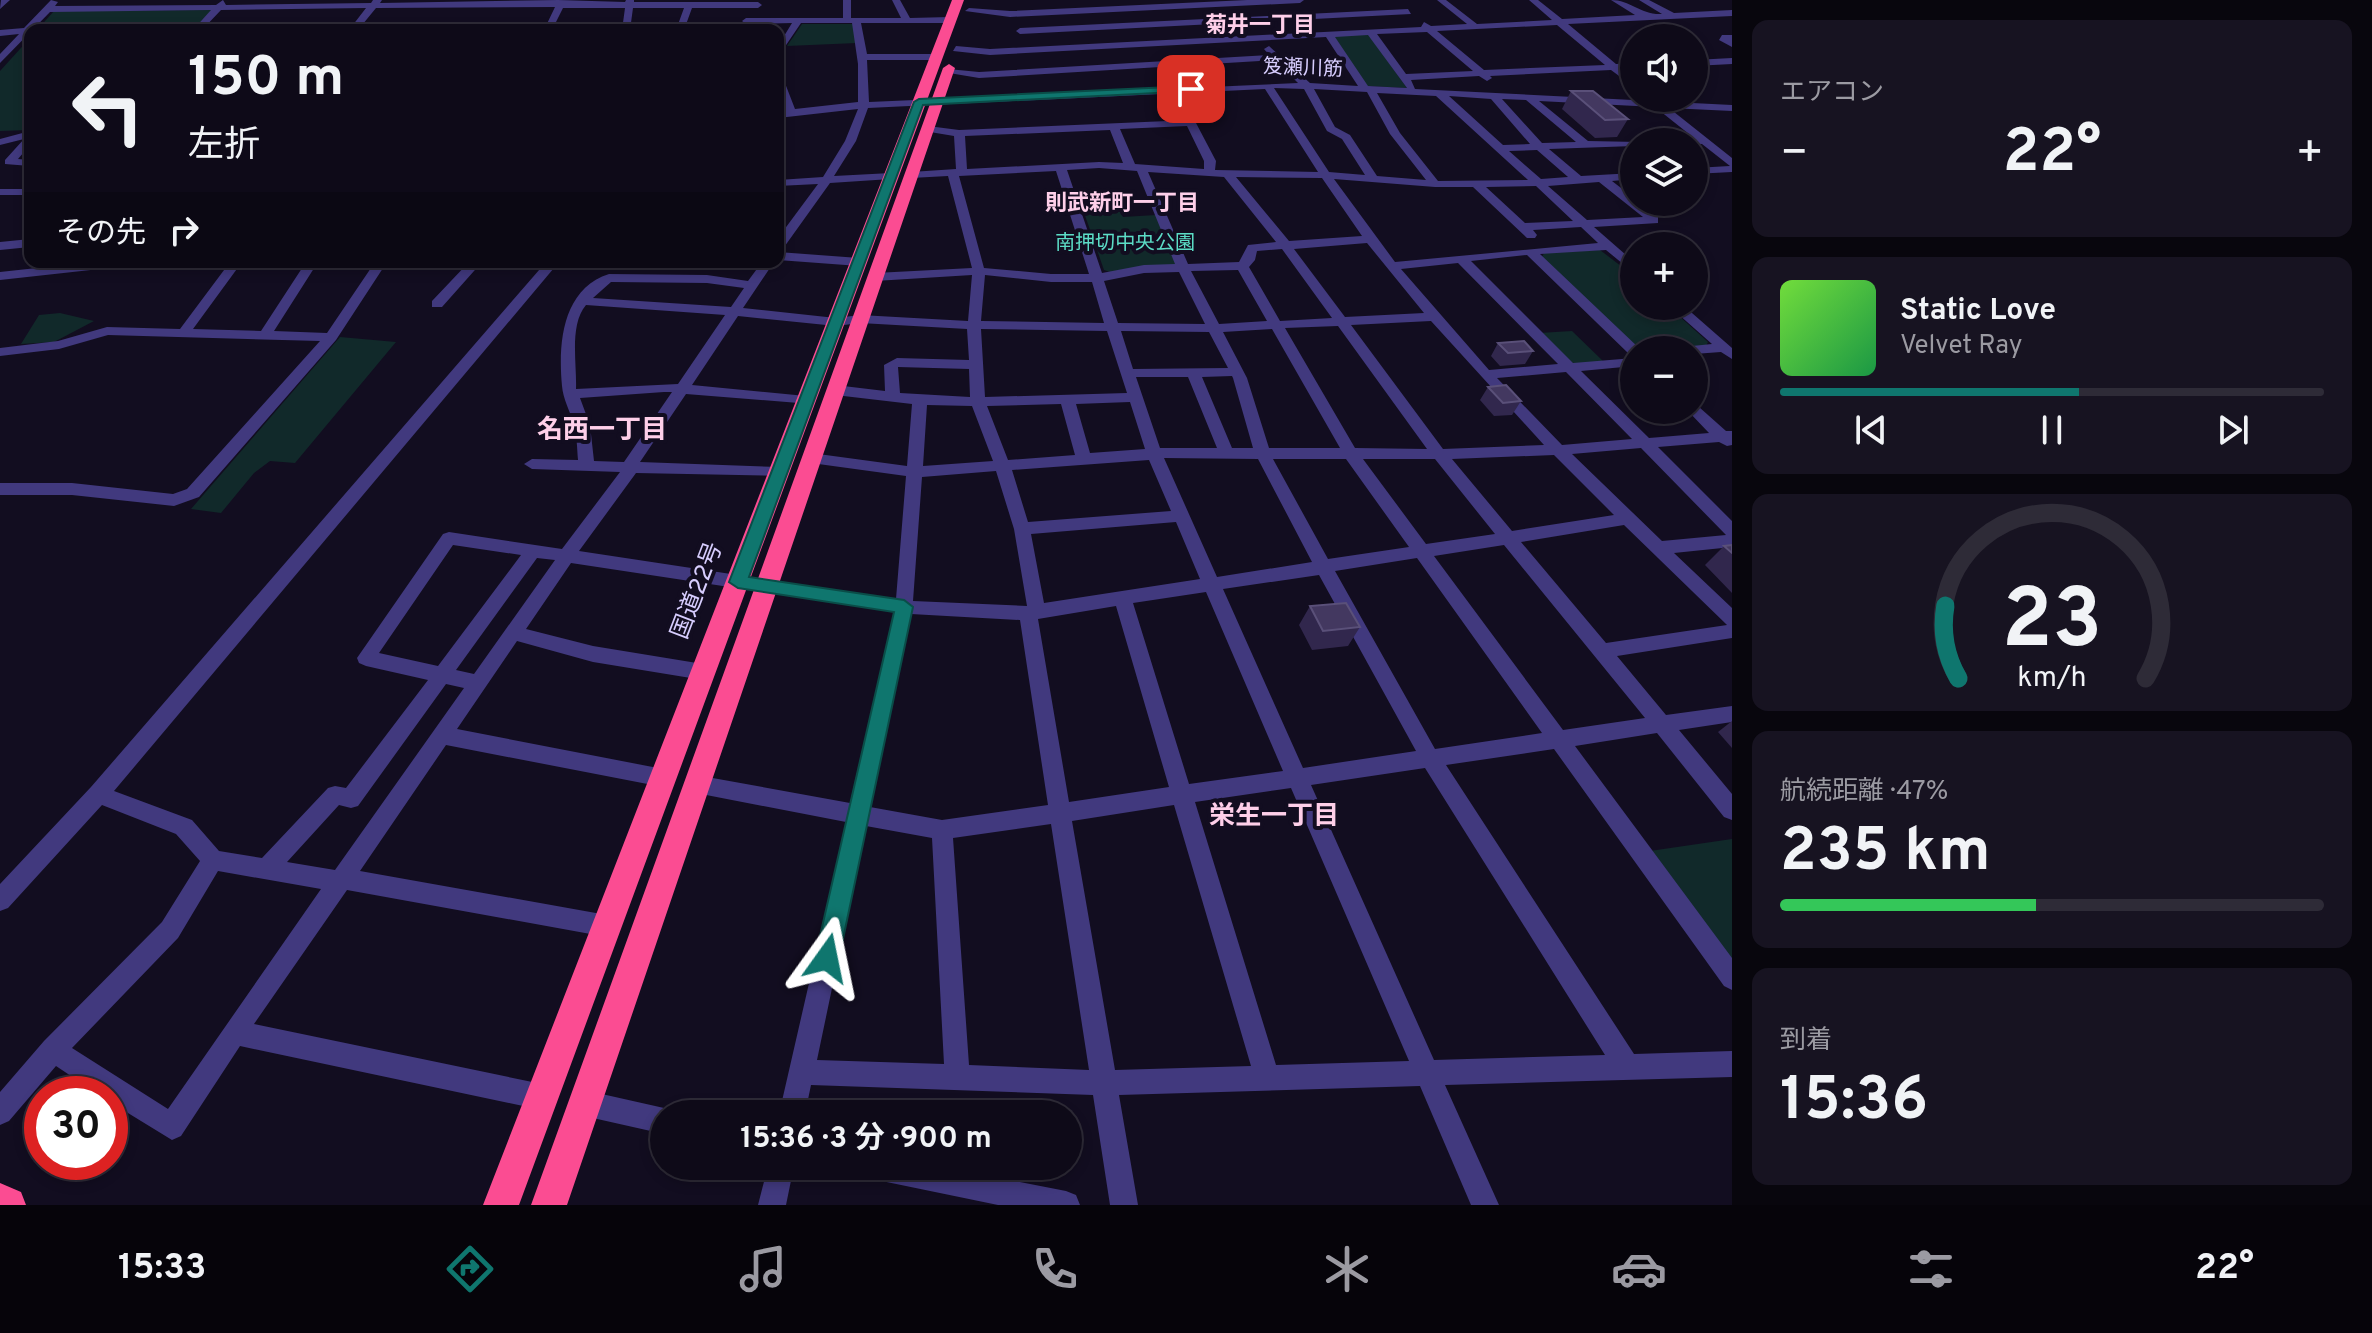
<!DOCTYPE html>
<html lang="ja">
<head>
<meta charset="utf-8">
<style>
  body { margin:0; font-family:Overpass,"Noto Sans JP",sans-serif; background:#171321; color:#f1f3f6; height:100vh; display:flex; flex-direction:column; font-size:30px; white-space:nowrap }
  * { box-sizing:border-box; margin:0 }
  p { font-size:26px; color:#9b9aa2 }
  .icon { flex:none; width:44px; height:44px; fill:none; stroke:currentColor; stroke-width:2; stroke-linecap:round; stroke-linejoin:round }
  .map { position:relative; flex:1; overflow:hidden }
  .details { display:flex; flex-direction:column; gap:20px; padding:20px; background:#08060d; width:640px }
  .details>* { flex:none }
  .banner { position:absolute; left:24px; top:24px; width:760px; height:244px; border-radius:16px; box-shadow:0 4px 12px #0003,0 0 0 2px #2e2b37; background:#0e0a18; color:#f1f3f6; overflow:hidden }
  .tools { position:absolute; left:1620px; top:24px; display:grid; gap:16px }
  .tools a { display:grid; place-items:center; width:88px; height:88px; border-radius:50%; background:#0e0a18; box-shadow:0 4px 12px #0003,0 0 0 2px #2e2b37; font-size:40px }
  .speed { position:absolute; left:24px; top:1076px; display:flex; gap:16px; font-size:40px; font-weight:700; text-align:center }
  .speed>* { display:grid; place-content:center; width:104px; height:104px; border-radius:50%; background:#0e0a18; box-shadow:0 4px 12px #0003,0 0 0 2px #2e2b37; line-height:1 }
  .speed .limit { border:12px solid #d22; background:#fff; color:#111 }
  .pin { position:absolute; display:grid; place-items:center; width:68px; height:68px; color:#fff; margin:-34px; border-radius:16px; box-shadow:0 4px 12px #0006 }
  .me { position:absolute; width:88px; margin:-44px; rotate:12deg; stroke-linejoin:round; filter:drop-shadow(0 0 6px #0008) }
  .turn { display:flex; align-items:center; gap:28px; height:168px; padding:0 32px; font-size:36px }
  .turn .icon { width:104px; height:104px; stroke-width:2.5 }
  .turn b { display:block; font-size:56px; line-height:68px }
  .then { display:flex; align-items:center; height:76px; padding:0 32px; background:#0003; gap:16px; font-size:30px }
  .big { font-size:60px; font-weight:700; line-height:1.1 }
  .details .card { flex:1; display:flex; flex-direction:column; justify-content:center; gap:12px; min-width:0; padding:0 28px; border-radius:16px; background:#171321 }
  .details .dial { align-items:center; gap:0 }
  .dial svg { height:208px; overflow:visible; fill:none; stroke:#2e2b37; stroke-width:7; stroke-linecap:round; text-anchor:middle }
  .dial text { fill:#f1f3f6; stroke:none }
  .song { display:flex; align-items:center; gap:24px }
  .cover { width:96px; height:96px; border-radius:12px; background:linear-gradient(135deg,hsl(100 70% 55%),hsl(140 70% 35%)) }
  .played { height:8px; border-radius:4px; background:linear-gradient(90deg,#0f766e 55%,#2e2b37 55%) }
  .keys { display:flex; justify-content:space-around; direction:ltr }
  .heat { display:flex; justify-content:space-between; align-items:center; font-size:44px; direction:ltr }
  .charge { height:12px; border-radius:6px; background:linear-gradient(90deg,#34c759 47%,#2e2b37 0) }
  .trip { position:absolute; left:650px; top:1100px; width:432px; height:80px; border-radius:40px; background:#0e0a18; box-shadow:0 4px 12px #0003,0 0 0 2px #2e2b37; font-weight:700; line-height:80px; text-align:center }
  .tab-bar { display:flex; height:128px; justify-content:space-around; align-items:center; background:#06040a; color:#9b9aa2 }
  .tab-bar .icon { width:56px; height:56px }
  .tab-bar .on { color:#0f766e }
  .tab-bar b { font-size:36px; color:#f1f3f6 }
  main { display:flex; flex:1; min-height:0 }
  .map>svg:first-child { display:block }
</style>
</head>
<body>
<main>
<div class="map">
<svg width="1732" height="1205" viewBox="0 0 1732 1205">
  <rect width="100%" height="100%" fill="#120d20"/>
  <path fill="#11292a" d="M212,10l-18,20h-157l17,-19z
    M802,24h52l3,19 -70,3z
    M1368,34l39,54 -40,-2 -34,-51z
    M30,38v92l-30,1v-60z
    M1114,201l9,16 33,-2 20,50 -63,8 -9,-3 -23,-66z
    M1600,250l34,26v30h34l40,36 -2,4 -53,4 -17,-2 -94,-91 2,-4z
    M60,313l34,8 -40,21 -33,2 18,-29z
    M1572,331l32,31 -30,2 -35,-31z
    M340,337l56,5 -101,121 -25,-2 -16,12 -33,40 -30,-4z
    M1732,839v124l-82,-112z"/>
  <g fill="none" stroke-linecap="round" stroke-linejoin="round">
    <path fill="#41397e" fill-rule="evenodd" d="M1,0h9l-10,9z
      M51,0l7,2 -3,4 161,-1 7,-5 3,5 145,-2 2,-3h9l-2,3 178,-3 67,2 1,-2h8v2h124l4,3 -4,3h-66l-8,22h-8l8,-22h-51l-3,22h-8l3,-22h-62l-11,22h-8l11,-23 -179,1 -18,22h-9l17,-22 -145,2 -19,20h-9l18,-20 -161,2 -50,51v-9l19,-20 -19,2v-6l24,-2z
      M843,0h8v18h50l-9,-18h8l10,18 40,-1 4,3 -4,3h-89l6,31h69l5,3 -5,3h-69l2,42 429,-19 -23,-23 -296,18 -36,-6 5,-3 31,3 290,-17 -5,-6 5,-3 41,37 48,3 -32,-49 -336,18 -37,-4 3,-5 34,3 431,-22 3,-5 7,4 36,-2 -30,-24h9l31,24 75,-4 -23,-20h9l24,19 73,-4 -24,-15c20,0 29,15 51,14l-23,-14h10l25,13 58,-3v6l-164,8 48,40 18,-1v6h-12l12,10v8l-23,-17 -121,6 2,2 -5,3 -8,-5 -68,4 4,9 317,16v6l-63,-3 63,50v14l-38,2v-6l36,-2 -28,-22 -51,-2 5,-3 38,-1 -39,-31 -116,-6 49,40 51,1h-5v4l-85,3 32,27 53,-3v6l-22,2 22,17v4h5l19,15v6l-64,4 40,35v11l-28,-23 -66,4 99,94 1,2h-6v5l-5,-1 -102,-99 -56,6 102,102 61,-5v8l-53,5 68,67 60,-5 -22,-23h7v-5l5,2 27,24h6v14l-5,1 -8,-4 -61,5 74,74v26l-58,6 58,55v30l-115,18 49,59 66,-9v16l-53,8 53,64v26l-8,-3 -67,-84 -82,13 157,212v32l-8,-4 -170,-237 -108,16 188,289 98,-3v26l-287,8 54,120h-28l-51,-119 -301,9 19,110h-28l-17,-110 -282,-10 -6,29h-26l67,-292 -150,-29 -7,-2 -3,-7 3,-7 7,-2 154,28 44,-191 -323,-49 -45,66 67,17 110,18 7,3 3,5 -3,5 -7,3 -110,-18 -76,-21 -60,88 206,40 7,3 3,6 -3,6 -7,3 -217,-42 -86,126 247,44 8,3 4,8 -4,8 -8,3 -260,-47 -93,134 288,60 9,4 4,9 -4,9 -9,4 -302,-64 -59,90 -9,4 -62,-38v-8h-12l-42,-28 -47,55 -9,4v-33l44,-51 118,-119 38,-61 -24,-27 -74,-29 -94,103 -8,3v-27l91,-97 455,-525h13l-445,529 78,29 27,31 43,7 66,-70 7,-2 11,2 82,-108 -62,-14 -7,-3 -2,-5 86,-124 6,-2 113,17 58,-77 -88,-3 -8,-5 8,-5 46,1c-1,-12 -1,-26 -5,-38 -3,-11 -10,-23 -11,-36 -4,-42 0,-97 47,-112l98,1 41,6 14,-19h12l-31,46 93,10 24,-3 108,6 4,-46 -97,6 -6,-4 6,-4 97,-5 -24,-92 -37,2 -6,-3 6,-3 45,-3 -2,-33 -30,-5 -1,-2 5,-3 31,4 232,-10 5,3 20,38 -1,9 103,2 -53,-83 -397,19 -12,33 -22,35 57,-3 6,3 -6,3 -61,4 -48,67 -4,1v-13l40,-54 -40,2v-6l45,-3 22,-36 13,-32 -80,9v-6l7,-1 -7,-20v-16l5,3 12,31 63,-7v-38l-6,-41h-51l-23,34v-11l14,-23 -46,1 -4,-3 4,-3h97zM1557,25l48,40 -121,5 -47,-39zM1427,32l46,39 -67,3 -29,-40zM1368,35l39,53 -39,-2 -33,-49zM1274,88l30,1 23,42 15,8 23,36 -36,-3zM1314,89l53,3 23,42 36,46 -49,-4 -27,-41 -15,-8zM1377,93l59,3 92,84 -90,1 -38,-48zM1449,96l42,3 39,45 -27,1zM1502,99l24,1 50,42 -34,1zM1187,126l17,35v8l-69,-5 -15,-35zM1110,130l13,33 -24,-1 -132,7 -2,-33zM1537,150l31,27 -27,2 -32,-28zM1099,168l38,3 38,93 -31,1 -42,8 -35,-103zM1056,171l33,103h-38l-67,-6 -25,-92zM1148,172l76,5 52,65 -28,3 -9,17 -51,2zM1236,177l86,1 40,58 -73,5zM1334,179l101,8h38l54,51h8l2,-3 -4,-5 48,-3 17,16 -203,19zM1599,182l44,35 -56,3 -39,-34zM1536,186l37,35 -48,2 -39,-36zM1367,243l57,70 -79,4 -51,-68zM1282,249l50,69 -52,3 -31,-54 6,-7 2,-9zM1458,263l100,101 -69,6 -88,-101zM1238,270l29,51 -48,3 -28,-53zM1179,272l26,52 -87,-1 -14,-42 40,-8zM985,275l66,7h41l12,41 -123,-2zM611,282l96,1 37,5 -13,19 -138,-9zM586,305l139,10 -47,69 -102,5c1,-25 -7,-64 10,-84zM738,316l98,10 24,-3 107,6 2,31 -72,-2 -13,7 1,26 -50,-6 -7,5 7,5 77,9 -5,62 -96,-13 -8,5 8,5 95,13 -10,123 -317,-48 57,-78 149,3 2,-4 -8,-5 -139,-5 46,-68 125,10 2,-3 -7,-5 -114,-11zM1431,321l113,124 -101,4 -92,-124zM1338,326l89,123 -72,-1 -70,-120zM981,329l126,2 20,62 -142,4zM1272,329l68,119h-71l-22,-70 -24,-46zM1121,331l88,1 19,36 -95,1zM898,367l71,2 1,28 -70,-4zM1566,372l66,67 -70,6 -65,-67zM1232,376l1,2 20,70h-21l-30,-71zM1136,377h52l29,71h-57zM664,392h8l-48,70 -30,-1 -4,-36 -10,-27zM1130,402l15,47 -55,4 -14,-49zM1061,404l14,51 -67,5 -21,-54zM927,405l45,1 21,55 -70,5zM1641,448l85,87 -64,6 -90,-87zM1554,455l60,60 -102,16 -60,-72zM1164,458l94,1 54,103 -95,15zM1273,459h73l63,88 -81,12zM1363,459h72l60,75 -69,10zM1149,460l22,51 -143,11 -16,-52zM996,471l18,58 13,77 -114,-5 9,-124zM1176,522l24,57 -156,24 -13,-69zM1624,525l102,99 1,1 -121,18 -85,-101zM453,545l68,10 -83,111 -59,-13zM1504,545l141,173 -82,12 -129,-174zM537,558l18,2 -81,114 -18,-4zM1417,558l125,175 -107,16 -100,-178zM1319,575l97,176 -113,17 -80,-179zM1206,592l77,179 -94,13 -56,-181zM1116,606l53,181 -100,15 -31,-183zM911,614l109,6 28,185 -106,15 -72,-13zM446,684l18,4 -129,182 -48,-8 52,-57 12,3 7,-2zM1425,768l180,287 -171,5 -123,-275zM1291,788l118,273 -133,4 -81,-263zM1174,805l77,261 -136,4 -43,-249zM1051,824l38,246 -120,-5 -16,-227zM866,826l66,12 12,226 -127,-4zM218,871l103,18 -153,220 -96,-61 106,-110z
      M1247,0h57l-4,3 -290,14 -45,-6 4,-3 41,3z
      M1408,9l3,5 -391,20 -4,-3 4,-3z
      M1722,35h10v12l-13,-7z
      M1732,58v6l-38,2v-6z
      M30,131v14l-12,14 12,1v6l-25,-2v-4l19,-21 -24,6v-6z
      M0,189h30v6h-30z
      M30,239v8l-30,3v-8z
      M778,252l81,6 6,4 -6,4 -81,-6z
      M92,262h41l-6,4 -127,14v-8z
      M230,262h12l-49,67 68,2 45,-69h12l-44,69 53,2 48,-71h12l-51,78 -137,157 -25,9 -102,-11h-72v-12h72l101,11 14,-5 133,-148 -212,-6 -49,14 -59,7v-8l58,-7 49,-14 73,2z
      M469,262h13l-40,45h-10v-6z
      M1669,306h15l48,42v11l-11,-7 -27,2v-4h-9l7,-4 20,-2z
      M584,1090l80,18 10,6h-10v20l-80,-18 -9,-4 -4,-9 4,-9z
      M768,1166h26l-8,39h-28z
      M859,1166h80l127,25 10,4 4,10h-82l-126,-26 -10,-3z"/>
    <path fill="#fb4c92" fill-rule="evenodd" d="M952,0h12l-445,1205h-36z
      M949,64l6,4 -388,1137h-36l412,-1137z
      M0,1183l21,9 5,13h-26z"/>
  </g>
  <path fill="#31274d" d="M1571,91l57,28 -11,18 -22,1 -33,-29z
    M1498,343l35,8 -8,13 -25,2 -9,-10z
    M1488,387l33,14 -9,14 -18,1 -14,-16z
    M1732,545v48l-27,-28 19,-19z
    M1310,606l50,21 -12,19 -36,4 -13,-25z
    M1732,721v27l-14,-16z"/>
  <path fill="#433860" stroke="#5a5079" stroke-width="2" d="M1571,91h22l35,28 -23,1z
    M1524,341l9,10 -25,2 -10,-10z
    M1506,385l15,16 -18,2 -15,-16z
    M1732,545v8l-8,-7z
    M1346,603l14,24 -37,4 -13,-25z"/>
  <path fill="#0f766e" stroke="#0a4d48" stroke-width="2" d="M1191,86l5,3 -1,2 -272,14 -174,472 155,23 9,7 -74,351 -4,8 -8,4 -9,-4 -3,-8 79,-346 -156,-24 -9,-6 185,-480 5,-3z"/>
  <g text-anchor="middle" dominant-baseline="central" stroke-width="8" stroke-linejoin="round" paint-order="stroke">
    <g font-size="20" fill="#d7cdfe" stroke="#120d20">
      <text transform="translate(1303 69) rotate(2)">笈瀬川筋</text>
    </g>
    <g font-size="20" fill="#5cdcc6" stroke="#120d20">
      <text x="1125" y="244">南押切中央公園</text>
    </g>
    <g font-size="22" font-weight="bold" fill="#fecfe9" stroke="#120d20">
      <text x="1260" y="26">菊井一丁目</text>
      <text x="1122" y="204">則武新町一丁目</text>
    </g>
    <g font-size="24" fill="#d7cdfe" stroke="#120d20">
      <text transform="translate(698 591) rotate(-69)">国道22号</text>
    </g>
    <g font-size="26" font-weight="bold" fill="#fecfe9" stroke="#120d20">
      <text x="602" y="431">名西一丁目</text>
      <text x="1274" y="817">栄生一丁目</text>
    </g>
  </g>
</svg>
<div class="tools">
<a><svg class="icon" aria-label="sound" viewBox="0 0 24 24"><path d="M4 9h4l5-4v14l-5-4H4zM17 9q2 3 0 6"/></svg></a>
<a><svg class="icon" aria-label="layers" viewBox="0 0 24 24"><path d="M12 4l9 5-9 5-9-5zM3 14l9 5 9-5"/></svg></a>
<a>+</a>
<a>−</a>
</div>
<div class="speed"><div class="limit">30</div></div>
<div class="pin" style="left:1191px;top:89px;background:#d93025"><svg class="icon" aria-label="arrive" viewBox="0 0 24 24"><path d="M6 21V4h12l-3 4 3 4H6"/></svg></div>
<svg class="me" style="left:827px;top:958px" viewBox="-20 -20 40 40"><path d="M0-17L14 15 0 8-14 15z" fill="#0f766e" stroke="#fff" stroke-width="4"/></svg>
<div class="trip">15:36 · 3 分 · 900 m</div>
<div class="banner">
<div class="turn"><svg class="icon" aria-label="left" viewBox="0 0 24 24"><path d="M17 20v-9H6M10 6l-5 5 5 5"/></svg><div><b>150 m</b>左折</div></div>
<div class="then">その先<svg class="icon" aria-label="right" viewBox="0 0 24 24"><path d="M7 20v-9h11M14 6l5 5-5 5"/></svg></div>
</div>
</div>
<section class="details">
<div class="card"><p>エアコン</p>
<div class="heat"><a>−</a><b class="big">22°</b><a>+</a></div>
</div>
<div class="card">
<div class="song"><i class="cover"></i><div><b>Static Love</b><p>Velvet Ray</p></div></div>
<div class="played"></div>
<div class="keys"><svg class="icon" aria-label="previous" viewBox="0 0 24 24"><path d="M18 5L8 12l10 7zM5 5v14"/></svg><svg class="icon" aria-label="pause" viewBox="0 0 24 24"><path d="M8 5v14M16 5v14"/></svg><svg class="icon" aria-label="next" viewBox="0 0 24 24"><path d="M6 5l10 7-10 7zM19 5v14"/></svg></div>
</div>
<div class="card dial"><svg viewBox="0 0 100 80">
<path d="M14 69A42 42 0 1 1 86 69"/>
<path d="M14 69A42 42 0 0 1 9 41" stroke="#0f766e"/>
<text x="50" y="56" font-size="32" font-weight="700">23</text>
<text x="50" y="72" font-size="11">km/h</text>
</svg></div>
<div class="card"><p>航続距離 · 47%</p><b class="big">235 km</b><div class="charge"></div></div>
<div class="card"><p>到着</p><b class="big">15:36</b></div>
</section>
</main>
<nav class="tab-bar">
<b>15:33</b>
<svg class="icon on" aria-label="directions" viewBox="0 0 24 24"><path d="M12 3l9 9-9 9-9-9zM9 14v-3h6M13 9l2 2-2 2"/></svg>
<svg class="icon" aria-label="music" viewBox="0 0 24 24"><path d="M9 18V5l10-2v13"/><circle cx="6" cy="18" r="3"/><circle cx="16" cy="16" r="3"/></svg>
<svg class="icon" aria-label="phone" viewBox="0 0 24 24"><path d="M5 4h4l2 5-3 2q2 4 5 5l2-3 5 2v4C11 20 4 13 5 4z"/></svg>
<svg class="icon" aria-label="climate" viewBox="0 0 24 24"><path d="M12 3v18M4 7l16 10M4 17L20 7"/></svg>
<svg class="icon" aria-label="car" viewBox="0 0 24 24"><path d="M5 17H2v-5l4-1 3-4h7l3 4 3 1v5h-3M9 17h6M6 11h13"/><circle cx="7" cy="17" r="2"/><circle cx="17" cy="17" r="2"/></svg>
<svg class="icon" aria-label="filters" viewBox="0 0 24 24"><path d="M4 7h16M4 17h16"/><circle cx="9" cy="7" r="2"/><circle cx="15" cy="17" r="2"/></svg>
<b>22°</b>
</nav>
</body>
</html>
